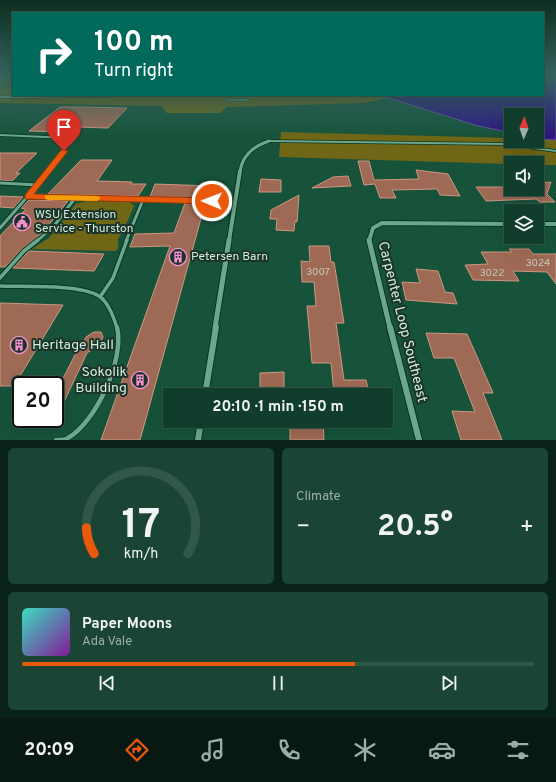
<!DOCTYPE html>
<html lang="en">
<head>
<meta charset="utf-8">
<style>
  body { margin:0; font-family:Overpass,sans-serif; background:#1a4534; color:#f1f3f6; height:100vh; display:flex; flex-direction:column; font-size:15px; white-space:nowrap }
  * { box-sizing:border-box; margin:0 }
  p { font-size:13px; color:#9caea9 }
  .icon { flex:none; width:22px; height:22px; fill:none; stroke:currentColor; stroke-width:2; stroke-linecap:round; stroke-linejoin:round }
  .map { position:relative; height:440px; overflow:hidden }
  .panel { display:flex; flex-direction:column; gap:8px; padding:8px; background:#092218; flex:1 }
  .panel>* { flex:none }
  .top-card { position:absolute; left:12px; top:12px; width:532px; height:84px; border-radius:0px; box-shadow:0 4px 16px #0002,0 0 0 1px #305748; background:#00695c; color:#fff; overflow:hidden }
  .needle { width:26px; rotate:2deg }
  .controls { position:absolute; left:504px; top:108px; display:grid; gap:8px }
  .controls a { display:grid; place-items:center; width:40px; height:40px; border-radius:0px; background:#113e2c; box-shadow:0 4px 16px #0002,0 0 0 1px #305748; font-size:20px }
  .speed { position:absolute; left:12px; top:376px; display:flex; gap:8px; font-size:20px; font-weight:700; text-align:center }
  .speed>* { display:grid; place-content:center; width:52px; height:52px; border-radius:50%; background:#113e2c; box-shadow:0 4px 16px #0002,0 0 0 1px #305748; line-height:1 }
  .speed .limit { border:2px solid #111; border-radius:6px; background:#fff; color:#111 }
  .pin { position:absolute; display:grid; place-items:center; width:34px; height:34px; color:#fff; margin:-41px -17px; border-radius:50% 50% 50% 0; rotate:-45deg; box-shadow:0 0 4px #0007 }
  .pin .icon { rotate:45deg }
  .me { position:absolute; width:44px; margin:-22px; rotate:271deg; stroke-linejoin:round; filter:drop-shadow(0 0 3px #0008) }
  .turn { display:flex; align-items:center; gap:14px; height:84px; padding:0 16px; font-size:18px }
  .turn .icon { width:52px; height:52px; stroke-width:2.5 }
  .turn b { display:block; font-size:28px; line-height:34px }
  .big { font-size:30px; font-weight:700; line-height:1.1 }
  .panel .card { flex:1; display:flex; flex-direction:column; justify-content:center; gap:6px; min-width:0; padding:0 14px; border-radius:6px; background:#1a4534 }
  .panel .dial { align-items:center; gap:0 }
  .dial svg { height:104px; overflow:visible; fill:none; stroke:#305748; stroke-width:7; stroke-linecap:round; text-anchor:middle }
  .dial text { fill:#f1f3f6; stroke:none }
  .song { display:flex; align-items:center; gap:12px }
  .cover { width:48px; height:48px; border-radius:6px; background:linear-gradient(135deg,hsl(170 70% 55%),hsl(290 70% 35%)) }
  .played { height:4px; border-radius:2px; background:linear-gradient(90deg,#ea580c 65%,#305748 65%) }
  .keys { display:flex; justify-content:space-around; direction:ltr }
  .heat { display:flex; justify-content:space-between; align-items:center; font-size:22px; direction:ltr }
  .panel .tiles { flex:1; display:grid; gap:8px; grid-template-columns:1fr 1fr }
  .card:last-child { grid-column:span 2 }
  .trip { position:absolute; left:163px; top:388px; width:230px; height:40px; border-radius:0px; background:#113e2c; box-shadow:0 4px 16px #0002,0 0 0 1px #305748; font-weight:700; line-height:40px; text-align:center }
  .tabs { display:flex; height:64px; justify-content:space-around; align-items:center; background:#071912; color:#9caea9 }
  .tabs .icon { width:28px; height:28px }
  .tabs .active { color:#ea580c }
  .tabs b { font-size:18px; color:#f1f3f6 }
  .map>svg:first-child { display:block }
</style>
</head>
<body>
<div class="map">
<svg width="556" height="440" viewBox="0 0 556 440">
  <rect width="100%" height="100%" fill="#17533b"/>
  <path fill="#6f6616" d="M0,75h13v20h366l12,2 -27,6 -137,4 -7,6h-53l-6,-7 -161,-3z
    M281,132l230,6v3h26v-2l19,1v25h-19v-2l-26,1 -232,-7z
    M86,201l44,1 4,4 -9,21 -7,12v9l-2,3 -84,-2 17,-11 27,-34z"/>
  <path fill="#2f1882" stroke="#5f589e" d="M543,75h13v65l-19,-1v-24h-26v18l-36,-8 -96,-30h164z"/>
  <path fill="#9e6a55" stroke="#ce9781" d="M60,107h22l45,1 -19,20 -30,-1 -6,5 -43,-1z
    M0,153h37l-21,20h4l-8,8 -12,-1z
    M81,160h31l-15,21 35,1 -1,2h15l-8,12 -90,-2z
    M358,161h11l5,19 45,-1 -3,-9 32,4 12,22 -20,-1 -3,-6 -45,1 4,8h-16l-5,-14 -11,1z
    M348,176l3,10 -39,2 21,-11z
    M261,179l20,1v12h-22z
    M551,182l-4,12 8,8h-15l-4,-3 -50,2 -10,-14h35v2h26v-6z
    M155,184l56,2 -4,12 -57,-1z
    M299,195l-2,27 -2,-1 -1,10 -18,-1 1,-11h-7l1,-9z
    M0,196l23,1 -9,11 -14,-1z
    M29,200l39,1 -26,32 -20,16 -17,18h-5v-31l26,-27 -5,-1z
    M185,203l20,1 -65,236h-39l69,-194 -40,1 5,-13 39,-1z
    M309,246h20l2,16h3l10,61h-8l8,57h22l3,13h-35l-3,-30h-19l-5,-57h9l-2,-24h-12l-1,-21 9,1z
    M509,249h20l4,5h23v30l-9,-12 -34,-1 6,10 -46,-1 -8,-15 23,-1 -7,-12h31z
    M29,251l75,3 -10,17 -81,-3z
    M416,269l22,2 7,21 8,1 4,11 -51,-4 -4,-18 18,1z
    M0,303l63,2 -49,81h-14z
    M94,332h7l2,5 -3,7 -13,9 -32,68v-27l21,-41h2l8,-16z
    M426,333l41,1 26,59h-10l19,47h-41l-9,-29 23,1 -21,-54h-20z
    M284,372v17h-24v-16z
    M290,421h33l1,19h-34z"/>
  <g fill="none" stroke-linecap="round" stroke-linejoin="round">
    <defs>
      <path id="service-far4" d="M226,100h21l4,-5"/>
      <path id="service-far3" d="M0,135l69,3 -3,9 -17,25
        M269,141l235,3 52,7"/>
      <path id="service-far2" d="M0,183l38,2
        M28,197l184,4
        M0,228l50,-57
        M37,241l17,-15 21,-28
        M126,241l17,-41"/>
      <path id="service-far1" d="M0,278l24,-27 14,-11
        M0,286c23,1 81,-2 99,10 9,6 15,22 18,32
        M100,297l13,-19 14,-38"/>
      <path id="service" d="M56,440c4,0 9,0 12,-2 28,-16 57,-79 49,-111"/>
      <path id="minor-far4" d="M0,97l146,-2"/>
      <path id="minor-far3" d="M240,172c2,-16 14,-26 29,-31"/>
      <path id="minor-far2" d="M537,224h19
        M229,241l11,-70
        M369,241l4,-13 9,-5 129,1"/>
      <path id="minor-far1" d="M369,240l21,88
        M215,328l14,-88"/>
      <path id="minor" d="M390,327l29,113
        M205,395l11,-68
        M198,440l3,-19"/>
    </defs>
    <use href="#service-far4" stroke="#073624" stroke-width="2.5"/>
    <use href="#service-far3" stroke="#073624" stroke-width="3.5"/>
    <use href="#service-far2" stroke="#073624" stroke-width="5"/>
    <use href="#service-far1" stroke="#073624" stroke-width="5.5"/>
    <use href="#service" stroke="#073624" stroke-width="6"/>
    <use href="#minor-far4" stroke="#073624" stroke-width="3.5"/>
    <use href="#minor-far3" stroke="#073624" stroke-width="4.5"/>
    <use href="#minor-far2" stroke="#073624" stroke-width="6"/>
    <use href="#minor-far1" stroke="#073624" stroke-width="7"/>
    <use href="#minor" stroke="#073624" stroke-width="8"/>
    <use href="#service-far4" stroke="#6da78b" stroke-width="1.5"/>
    <use href="#service-far3" stroke="#6da78b" stroke-width="2"/>
    <use href="#service-far2" stroke="#6da78b" stroke-width="3"/>
    <use href="#service-far1" stroke="#6da78b" stroke-width="3.5"/>
    <use href="#service" stroke="#6da78b" stroke-width="4.5"/>
    <use href="#minor-far4" stroke="#6da78b" stroke-width="2.5"/>
    <use href="#minor-far3" stroke="#6da78b" stroke-width="3"/>
    <use href="#minor-far2" stroke="#6da78b" stroke-width="4"/>
    <use href="#minor-far1" stroke="#6da78b" stroke-width="5"/>
    <use href="#minor" stroke="#6da78b" stroke-width="6"/>
  </g>
  <linearGradient id="sky" x2="0" y2="1"><stop stop-color="#0d2e20"/><stop offset="0.55" stop-color="#366660"/><stop offset="1" stop-color="#366660" stop-opacity="0"/></linearGradient>
  <rect width="556" height="137" fill="url(#sky)"/>
  <path fill="#ea580c" stroke="#983908" d="M62,149l6,2 -34,43 178,4 4,3 -4,3 -187,-5v-4z"/>
  <path fill="#f59e0b" d="M45,195l52,1 4,2 -4,3 -49,-1 -3,-1z"/>
  <defs>
    <symbol id="civic-ring" viewBox="-11 -11 22 22"><circle r="9.5" fill="#1b3328" stroke="#f690d0" stroke-width="1.5"/><path d="M-.6-6.5H3V-4.5H.6V-3L4-1V1h2V6H-6V1h2V-1L-.6-3ZM-1.2 2.5V6h2.4V2.5Z" fill="#f690d0"/></symbol>
    <symbol id="building-ring" viewBox="-11 -11 22 22"><circle r="9.5" fill="#1b3328" stroke="#f690d0" stroke-width="1.5"/><path d="M-4-6H4V6H1V3H-1V6H-4ZM-2.5-4.3h1.7v1.8h-1.7ZM.8-4.3h1.7v1.8H.8ZM-2.5-1h1.7V.8h-1.7ZM.8-1h1.7V.8H.8Z" fill="#f690d0"/></symbol>
  </defs>
  <g fill-rule="evenodd">
    <use href="#civic-ring" x="12" y="212" width="20" height="20"/>
    <use href="#building-ring" x="168" y="247" width="20" height="20"/>
    <use href="#building-ring" x="9" y="335" width="20" height="20"/>
    <use href="#building-ring" x="130" y="370" width="20" height="20"/>
  </g>
  <g text-anchor="middle" dominant-baseline="central" stroke-width="4" stroke-linejoin="round" paint-order="stroke">
    <g font-size="10" fill="#c4cdbc">
      <text x="538" y="263">3024</text>
      <text x="318" y="272">3007</text>
      <text x="492" y="273">3022</text>
    </g>
    <g font-size="12" fill="#d0eede" stroke="#1b3328" text-anchor="start">
      <text x="35" y="215">WSU Extension<tspan x="35" dy="14">Service - Thurston</tspan></text>
      <text x="191" y="257">Petersen Barn</text>
    </g>
    <g font-size="14" fill="#d0eede" stroke="#1b3328">
      <text transform="translate(402 322) rotate(76)">Carpenter Loop Southeast</text>
    </g>
    <g font-size="14" fill="#d0eede" stroke="#1b3328" text-anchor="start">
      <text x="32" y="345">Heritage Hall</text>
      <text x="127" y="372" text-anchor="end">Sokolik<tspan x="127" dy="16">Building</tspan></text>
    </g>
  </g>
</svg>
<div class="controls">
<a><svg class="needle" viewBox="-14 -14 28 28"><path d="M0-13l5 13h-10z" fill="#e53935"/><path d="M0 13l5-13h-10z" fill="#9caea9"/></svg></a>
<a><svg class="icon" aria-label="sound" viewBox="0 0 24 24"><path d="M4 9h4l5-4v14l-5-4H4zM17 9q2 3 0 6"/></svg></a>
<a><svg class="icon" aria-label="layers" viewBox="0 0 24 24"><path d="M12 4l9 5-9 5-9-5zM3 14l9 5 9-5"/></svg></a>
</div>
<div class="speed"><div class="limit">20</div></div>
<div class="pin" style="left:64px;top:151px;background:#d93025"><svg class="icon" aria-label="arrive" viewBox="0 0 24 24"><path d="M6 21V4h12l-3 4 3 4H6"/></svg></div>
<svg class="me" style="left:212px;top:201px" viewBox="-20 -20 40 40"><circle r="17" fill="#ea580c" stroke="#fff" stroke-width="3"/><path d="M0-11L8 9 0 5-8 9z" fill="#fff"/></svg>
<div class="trip">20:10 · 1 min · 150 m</div>
<div class="top-card">
<div class="turn"><svg class="icon" aria-label="right" viewBox="0 0 24 24"><path d="M7 20v-9h11M14 6l5 5-5 5"/></svg><div><b>100 m</b>Turn right</div></div>
</div>
</div>
<section class="panel">
<div class="tiles">
<div class="card dial"><svg viewBox="0 0 100 80">
<path d="M14 69A42 42 0 1 1 86 69"/>
<path d="M14 69A42 42 0 0 1 8 49" stroke="#ea580c"/>
<text x="50" y="56" font-size="32" font-weight="700">17</text>
<text x="50" y="72" font-size="11">km/h</text>
</svg></div>
<div class="card"><p>Climate</p>
<div class="heat"><a>−</a><b class="big">20.5°</b><a>+</a></div>
</div>
<div class="card">
<div class="song"><i class="cover"></i><div><b>Paper Moons</b><p>Ada Vale</p></div></div>
<div class="played"></div>
<div class="keys"><svg class="icon" aria-label="previous" viewBox="0 0 24 24"><path d="M18 5L8 12l10 7zM5 5v14"/></svg><svg class="icon" aria-label="pause" viewBox="0 0 24 24"><path d="M8 5v14M16 5v14"/></svg><svg class="icon" aria-label="next" viewBox="0 0 24 24"><path d="M6 5l10 7-10 7zM19 5v14"/></svg></div>
</div>
</div>
</section>
<nav class="tabs">
<b>20:09</b>
<svg class="icon active" aria-label="directions" viewBox="0 0 24 24"><path d="M12 3l9 9-9 9-9-9zM9 14v-3h6M13 9l2 2-2 2"/></svg>
<svg class="icon" aria-label="music" viewBox="0 0 24 24"><path d="M9 18V5l10-2v13"/><circle cx="6" cy="18" r="3"/><circle cx="16" cy="16" r="3"/></svg>
<svg class="icon" aria-label="phone" viewBox="0 0 24 24"><path d="M5 4h4l2 5-3 2q2 4 5 5l2-3 5 2v4C11 20 4 13 5 4z"/></svg>
<svg class="icon" aria-label="climate" viewBox="0 0 24 24"><path d="M12 3v18M4 7l16 10M4 17L20 7"/></svg>
<svg class="icon" aria-label="car" viewBox="0 0 24 24"><path d="M5 17H2v-5l4-1 3-4h7l3 4 3 1v5h-3M9 17h6M6 11h13"/><circle cx="7" cy="17" r="2"/><circle cx="17" cy="17" r="2"/></svg>
<svg class="icon" aria-label="filters" viewBox="0 0 24 24"><path d="M4 7h16M4 17h16"/><circle cx="9" cy="7" r="2"/><circle cx="15" cy="17" r="2"/></svg>
</nav>
</body>
</html>
